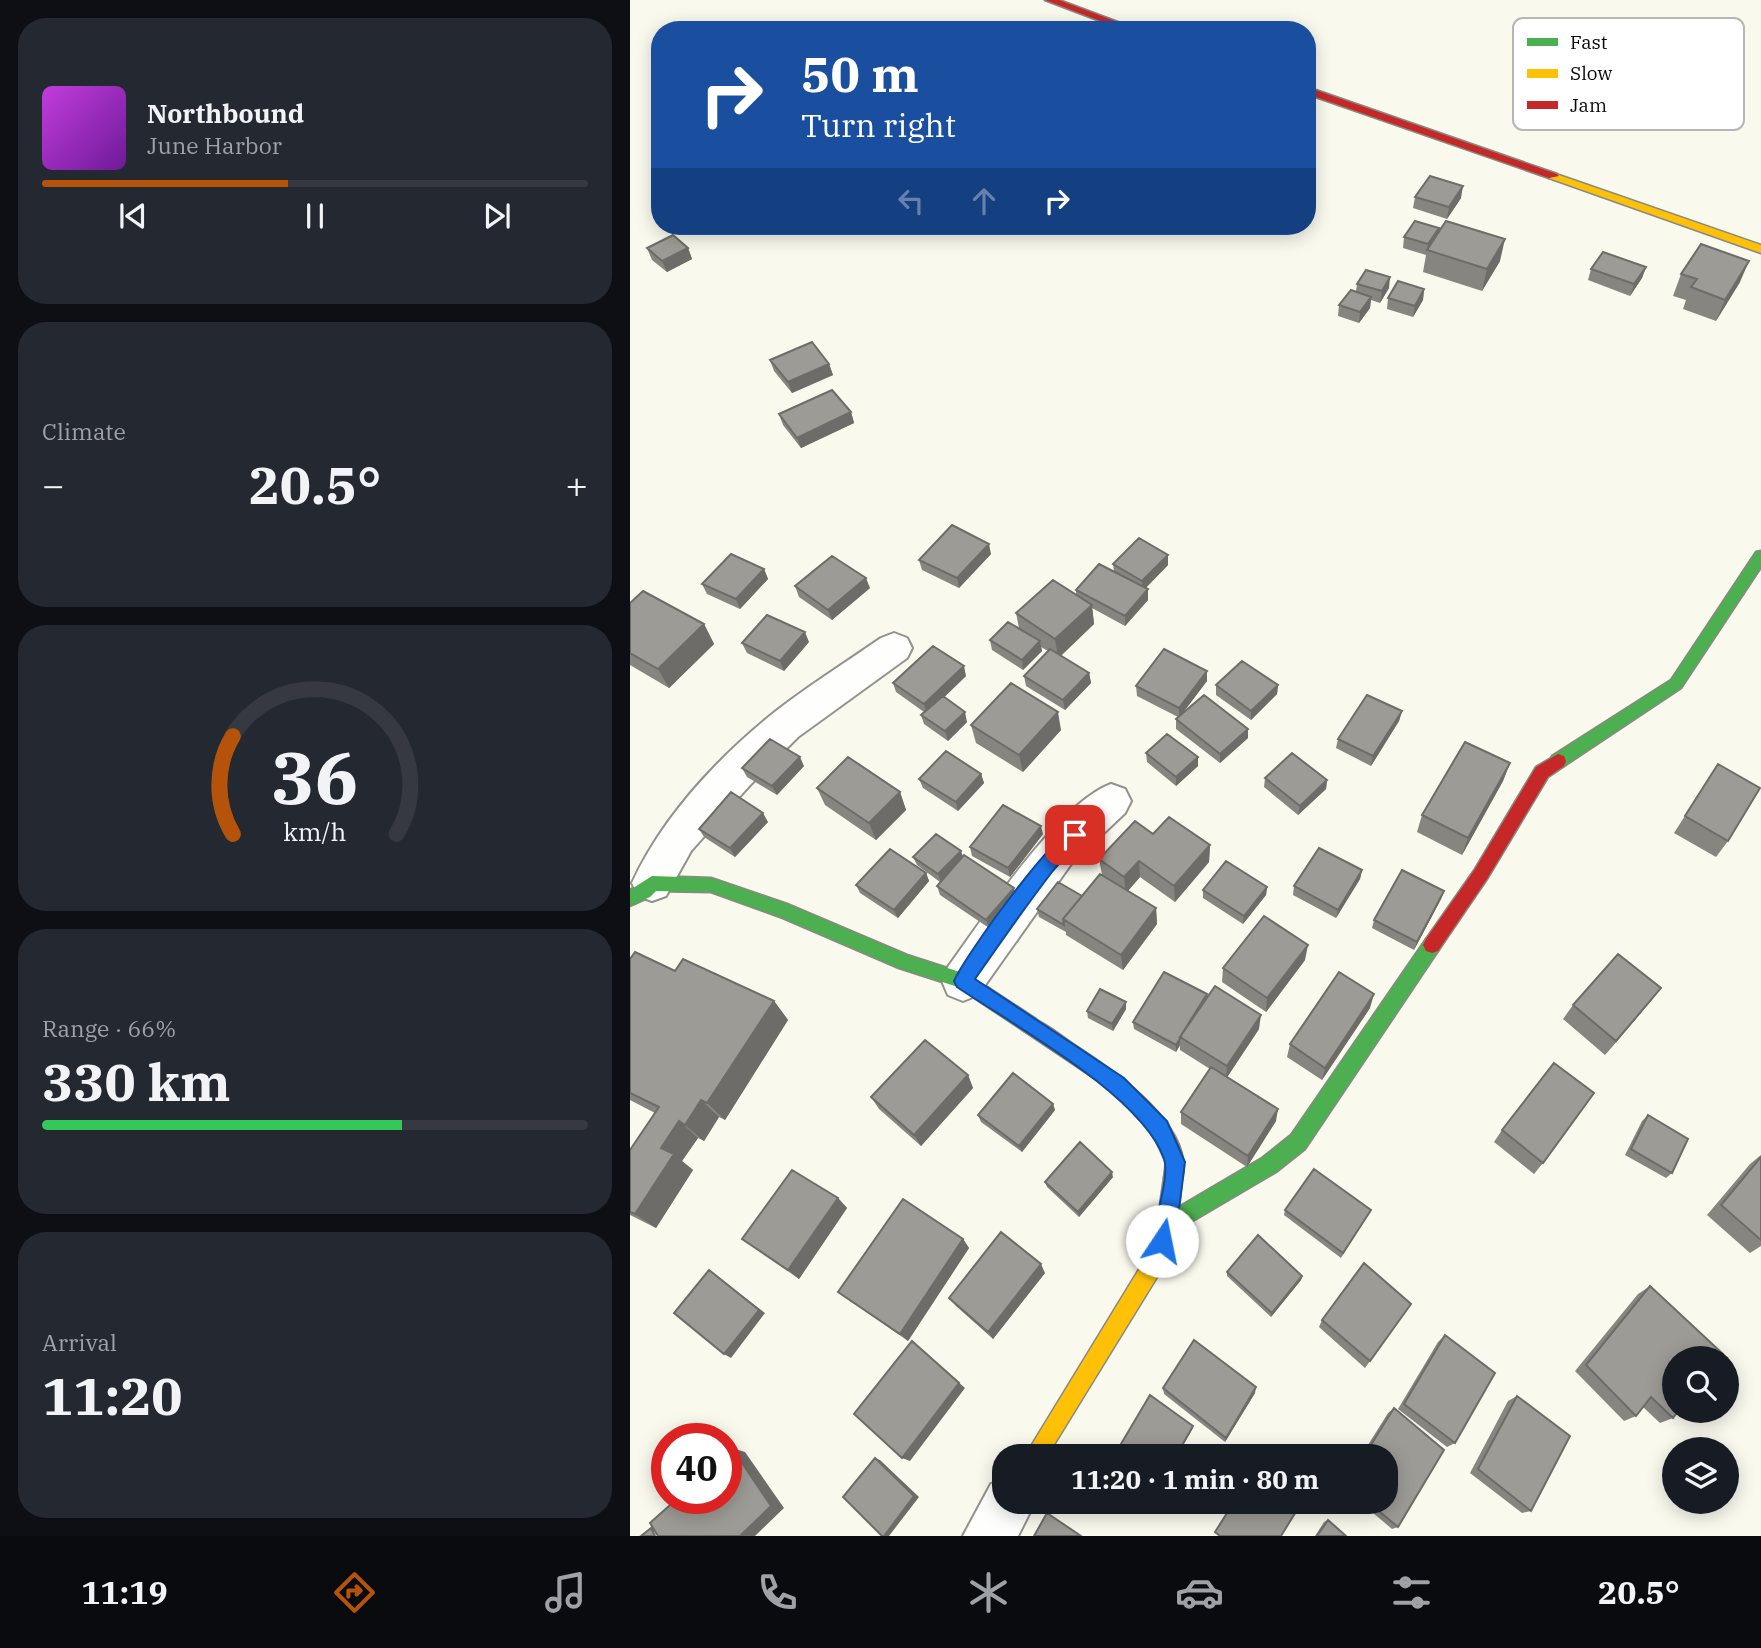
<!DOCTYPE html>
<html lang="en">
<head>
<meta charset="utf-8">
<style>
  body { margin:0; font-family:"IBM Plex Serif",serif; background:#242831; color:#f1f3f6; height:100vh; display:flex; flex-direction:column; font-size:26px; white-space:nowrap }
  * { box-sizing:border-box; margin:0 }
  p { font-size:23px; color:#9ea1a6 }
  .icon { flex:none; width:38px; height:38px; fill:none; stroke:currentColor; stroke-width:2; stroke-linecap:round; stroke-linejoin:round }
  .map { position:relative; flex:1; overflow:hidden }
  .side { display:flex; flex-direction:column; gap:18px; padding:18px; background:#0d0f14; width:630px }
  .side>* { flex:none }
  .banner { position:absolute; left:21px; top:21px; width:665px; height:214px; border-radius:28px; box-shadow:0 4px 18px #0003; background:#1a4fa0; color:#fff; overflow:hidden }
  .buttons { position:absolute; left:1032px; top:1346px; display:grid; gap:14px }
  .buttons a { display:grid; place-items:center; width:77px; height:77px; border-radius:50%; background:#171b24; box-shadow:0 4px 18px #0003; font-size:35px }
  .speed { position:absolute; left:21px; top:1423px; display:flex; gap:14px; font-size:35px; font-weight:700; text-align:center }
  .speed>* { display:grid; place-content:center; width:91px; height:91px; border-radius:50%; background:#171b24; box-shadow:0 4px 18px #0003; line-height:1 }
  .speed .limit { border:10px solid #d22; background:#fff; color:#111 }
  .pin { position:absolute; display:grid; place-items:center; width:60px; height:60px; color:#fff; margin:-30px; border-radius:14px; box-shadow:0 4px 10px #0006 }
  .me { position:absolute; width:77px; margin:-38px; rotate:11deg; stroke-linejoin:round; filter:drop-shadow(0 0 5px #0008) }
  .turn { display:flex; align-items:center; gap:24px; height:147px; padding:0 35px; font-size:32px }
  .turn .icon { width:91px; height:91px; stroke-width:2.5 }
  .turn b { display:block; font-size:49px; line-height:60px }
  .lanes { display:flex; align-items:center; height:66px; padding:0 35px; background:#0003; justify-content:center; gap:35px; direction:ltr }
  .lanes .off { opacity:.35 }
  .big { font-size:52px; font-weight:800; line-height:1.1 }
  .side .card { flex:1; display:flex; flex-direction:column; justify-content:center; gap:10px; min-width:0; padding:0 24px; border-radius:28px; background:#242831 }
  .side .dial { align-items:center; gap:0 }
  .dial svg { height:182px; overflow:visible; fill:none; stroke:#363941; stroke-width:7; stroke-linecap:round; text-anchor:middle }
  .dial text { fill:#f1f3f6; stroke:none }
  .song { display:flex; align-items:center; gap:21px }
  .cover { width:84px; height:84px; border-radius:10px; background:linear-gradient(135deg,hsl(290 70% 55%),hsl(280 70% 35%)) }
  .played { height:7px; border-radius:4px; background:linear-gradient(90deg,#b45309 45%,#363941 45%) }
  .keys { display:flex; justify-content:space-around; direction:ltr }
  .heat { display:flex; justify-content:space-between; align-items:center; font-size:38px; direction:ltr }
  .charge { height:10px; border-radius:5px; background:linear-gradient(90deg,#34c759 66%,#363941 0) }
  .trip { position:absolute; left:362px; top:1444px; width:406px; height:70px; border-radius:28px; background:#171b24; box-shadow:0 4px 18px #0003; font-weight:800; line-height:70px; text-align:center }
  .tabs { display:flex; height:112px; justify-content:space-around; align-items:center; background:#090b0e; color:#9ea1a6 }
  .tabs .icon { width:49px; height:49px }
  .tabs .active { color:#b45309 }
  .tabs b { font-size:32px; color:#f1f3f6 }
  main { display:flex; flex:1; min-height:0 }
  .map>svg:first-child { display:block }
</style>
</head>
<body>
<main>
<section class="side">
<div class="card">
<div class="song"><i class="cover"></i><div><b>Northbound</b><p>June Harbor</p></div></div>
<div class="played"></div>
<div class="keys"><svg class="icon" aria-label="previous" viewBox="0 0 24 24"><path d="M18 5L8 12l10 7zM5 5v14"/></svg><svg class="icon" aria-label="pause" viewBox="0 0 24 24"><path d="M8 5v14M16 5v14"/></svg><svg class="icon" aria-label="next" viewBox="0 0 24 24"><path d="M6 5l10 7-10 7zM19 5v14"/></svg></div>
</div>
<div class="card"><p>Climate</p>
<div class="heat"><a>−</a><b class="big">20.5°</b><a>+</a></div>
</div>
<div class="card dial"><svg viewBox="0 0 100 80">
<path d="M14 69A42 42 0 1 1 86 69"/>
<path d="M14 69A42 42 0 0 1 14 26" stroke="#b45309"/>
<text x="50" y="56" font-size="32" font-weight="700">36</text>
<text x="50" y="72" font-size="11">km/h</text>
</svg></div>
<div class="card"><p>Range · 66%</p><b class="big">330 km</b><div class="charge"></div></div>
<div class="card"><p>Arrival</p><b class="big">11:20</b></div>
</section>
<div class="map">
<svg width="1131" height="1536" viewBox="0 0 1131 1536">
  <rect width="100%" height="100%" fill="#f9f9ee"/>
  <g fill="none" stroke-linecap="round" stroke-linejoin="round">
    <defs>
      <path id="street" d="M264,633l13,5 5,10 -5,10 -109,79 -48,48 -59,66 -25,45 -14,5 -14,-5 -6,-13c30,-65 84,-123 139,-168 35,-28 74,-52 110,-77z
        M481,784l14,5 6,12 -6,12 -54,51 -93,131 -15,6 -15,-6 -6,-14 6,-14c35,-48 109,-163 163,-183z
        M374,1478v24h31l-17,34h-55l28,-52z"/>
      <path id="fast" d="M1131,551v16l-80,121 -117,78h-12l-2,-5 2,-5 119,-76 85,-128z
        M22,876l59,2 76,26 120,51 62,20 67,44 3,6 -3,6 -6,2 -6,-2 -66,-44 -59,-19 -116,-50 -72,-26 -55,-1 -6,6 -20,9v-16z
        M802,937l6,2 3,6 -3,6 -133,198 -29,23 -102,60 -7,3 -7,-3 -3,-7 3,-7 102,-60 29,-23 135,-196z"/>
      <path id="slow" d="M923,173l208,72v8l-212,-75v-4z
        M543,1169l7,2 2,7 -5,47 -12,39 -118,192h-22l124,-203 8,-28 7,-47 2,-7z"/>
      <path id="jam" d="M415,0h14l80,30h-15z
        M677,87l250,87 2,2 -10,2 -242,-84z
        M928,754l6,2 2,5 -2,5 -16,11 -61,102 -49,72 -6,2 -6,-2 -3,-6 3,-6 49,-70 61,-102z
        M400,1017c16,6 31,19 46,29 38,25 126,84 104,139l-7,2 -7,-2 -2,-7 2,-16 -13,-28 -41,-44 -88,-59 -3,-6 3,-6z"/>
    </defs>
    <use href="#street" stroke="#92928d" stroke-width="4"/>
    <use href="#fast" stroke="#898984" stroke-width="3"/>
    <use href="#slow" stroke="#898984" stroke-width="3"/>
    <use href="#jam" stroke="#898984" stroke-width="3"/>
    <use href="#street" fill="#fefefc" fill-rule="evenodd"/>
    <use href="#fast" fill="#4caf50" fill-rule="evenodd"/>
    <use href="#slow" fill="#ffc107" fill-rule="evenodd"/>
    <use href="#jam" fill="#c62828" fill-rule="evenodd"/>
  </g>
  <path fill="#868580" d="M785,197l46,1 -14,21 -34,-11z
    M808,234l62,27 -18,30 -59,-19 3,-17 -23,-7 1,-11z
    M17,248h41l4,11 -25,13 -15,-12z
    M1016,267l-4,11 -12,18 -42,-16 3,-11z
    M1051,274l59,8 -24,39 -33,-12 3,-9 -13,-4z
    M727,284l32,4 -9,15 -9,-3 -1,8 -11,15 -21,-7 1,-11 17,-14z
    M794,289l-1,11 -10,17 -26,-8 1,-11z
    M140,360l59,4 4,11 -41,18 -18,-22z
    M221,412l3,11 -53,25 -18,-23 -4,-11z
    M361,554l-32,34 -37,-18 -3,-10z
    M538,555v10l-23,23 3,1v11l-23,26 -33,-18 2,16 -33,32 28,17 2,10 -26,27 -39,-24 -2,-10 24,-25 -7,-4 1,4 -19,19 -31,-20 -2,-10 29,-12 -3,-15 60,-18v-5l38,-18 -1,-8z
    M134,569l4,10 -28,30 -33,-15 -5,-10z
    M165,586l75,2 -38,32 -33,-23z
    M0,603l74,21 10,20 -45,44 -39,-23z
    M179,642l-25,29 -37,-18 -5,-10z
    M336,676l-22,21 23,25 -19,19 -24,-17 -3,-9 3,-3 -28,-20 -3,-9z
    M577,681l-26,34 67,23 -28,25 -44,-34v-10l2,-2 -41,-21 -1,-10z
    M586,685h62l-1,9 -26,26 -35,-25z
    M772,711l-3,10 -28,45 -35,-18 2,-9z
    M341,725l90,5 -38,42 -47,-29z
    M516,753l52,13 -22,20 -29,-24z
    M880,763l-7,18 -41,74 -45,-23 5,-17z
    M1088,764l10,77 -12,16 -42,-24z
    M174,766l-27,29 -30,-18 -5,-9z
    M351,774l3,9 -26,28 -35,-23 -4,-9z
    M635,778l62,2 -1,9 -28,26 -34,-28z
    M187,788l83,4 6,18 -30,30 -51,-35z
    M138,822l-33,35 -31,-20 -5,-8z
    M413,834l-33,43 -38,-21 -2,-9z
    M523,834l57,11 -1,17 -34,40 -35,-25 -12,14 28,17 1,16 -34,46 -57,-35v-3l-27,-15 -2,-8 45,-13 20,-21 -3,-16z
    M283,857h50l53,39 -27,32 -49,-33 -3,-9 3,-4 -23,-17z
    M732,870l-2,9 -24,39 -43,-23 1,-9z
    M296,873l3,8 -31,37 -38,-25 -4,-8z
    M637,887l-1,8 -23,29 -40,-26v-8z
    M814,891l-3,8 -27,51 -42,-22 2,-8z
    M0,959l45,12 99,30 14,19 -63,100 -6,-3 -15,24 -6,-3 -16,23 11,9 -37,58 -26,-13v-65l25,-37 -25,-13z
    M675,960l-39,52 -44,-30 1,-14z
    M577,994v4l52,31 -32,48 49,44 -29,46 -66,-43v-12l29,-43 -30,-19v-5l-4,7 -42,-23 -1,-7z
    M1020,1002l-45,53 -42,-36 10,-14z
    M740,1008l-48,72 -35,-23 3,-13z
    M496,1009l-13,22 -25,-13 -1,-7z
    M338,1075l5,13 -52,58 -42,-37 -8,-12z
    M423,1104l2,6 -33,42 -41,-30 -3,-7z
    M1018,1115l24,58 -6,5 -41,-23 17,-34z
    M872,1130l41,33 -9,11 -40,-32z
    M1131,1155v91l-11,7 -43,-38 43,-51z
    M483,1177l-34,40 -32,-30 -2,-5z
    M208,1198l9,10 -48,71 -57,-40z
    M655,1210h86l-30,48 -57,-43z
    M333,1239l6,9 -61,93 -70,-49z
    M597,1272l75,4 -1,4 -30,37 -44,-41z
    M415,1273l-52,66 -37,-33 -7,-8z
    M1020,1286l23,132 -13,5 -17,-16 -7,9 -12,5 -49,-50 63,-77z
    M781,1304l-46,64 -46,-41 3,-7z
    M815,1335l10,108 -8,4 -49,-38 40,-67z
    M533,1388l92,5 -30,49 -61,-48z
    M887,1396l14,115 -9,2 -52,-40 38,-72z
    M764,1408l4,119 -6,2 -32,-27h26v-46h-25l27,-43z
    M698,1520l18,16h-31l9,-14z"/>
  <path fill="#6d6c68" d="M833,186l-2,12 -14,21 2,-12z
    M809,228l-2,11 -10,11 -1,6 2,-12z
    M875,239l-5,22 -18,30 5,-22z
    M58,248l4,11 -25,13 -5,-11z
    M1119,261l-9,21 -24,39 9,-21z
    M1016,267l-4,11 -12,18 4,-12z
    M760,277l-1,11 -9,15 2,-12z
    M794,289l-1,11 -10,17 2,-11z
    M741,297l-1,11 -11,15 1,-11z
    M199,364l4,11 -41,18 -4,-11z
    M221,412l3,11 -53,25 -4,-10z
    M359,544l2,10 -32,34 -2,-10z
    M538,555v10l-25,26 -1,-10z
    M134,569l4,10 -28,30 -4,-10z
    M236,578l4,10 -38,32 -4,-10z
    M518,589v11l-23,26v-10z
    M462,605l2,19 -36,34 -3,-19z
    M74,624l10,20 -45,44 -11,-19z
    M175,632l4,10 -25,29 -4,-10z
    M410,641l2,10 -19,19 -1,-10z
    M334,666l2,10 -39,38 -3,-10z
    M577,671v10l-28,37v-10z
    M459,673l2,10 -26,27 -2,-10z
    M648,685l-1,9 -26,26v-9z
    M772,711l-3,10 -28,45 2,-10z
    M335,712l2,10 -19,19 -3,-10z
    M428,712l3,18 -38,42 -4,-17z
    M618,729v9l-28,25v-9z
    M170,757l4,9 -27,29 -5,-9z
    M568,757v9l-22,20v-9z
    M880,763l-7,18 -41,74 6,-17z
    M351,774l3,9 -26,28 -2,-9z
    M697,780l-1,9 -28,26 2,-9z
    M270,792l6,18 -30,30 -7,-17z
    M133,813l5,9 -33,35 -5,-9z
    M411,826l2,8 -33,43 -2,-9z
    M580,845l-1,17 -34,40 -1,-16z
    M331,851l3,8 -23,24 -3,-9z
    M509,861l1,16 -14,16 -2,-16z
    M732,870l-2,9 -24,39 2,-8z
    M296,873l3,8 -31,37 -4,-8z
    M637,887l-1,8 -23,29 1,-8z
    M384,888l2,8 -27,32 -3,-8z
    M814,891l-3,8 -27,51 3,-8z
    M526,908l1,16 -34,46 -2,-15z
    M678,945l-3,15 -39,52 1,-14z
    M1031,988l-11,14 -45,53 11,-14z
    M744,994l-4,14 -48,72 3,-12z
    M144,1001l14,19 -63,100 -18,-17z
    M496,1002v7l-13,22 -1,-7z
    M631,1015l-2,14 -33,50 1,-13z
    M550,1039v6l-4,7v-7z
    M338,1075l5,13 -52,58 -7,-11z
    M71,1100l18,17 -15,24 -19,-16z
    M423,1104l2,6 -33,42 -3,-6z
    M648,1109l-2,12 -29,46 1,-11z
    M49,1121l19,17 -16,23 11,9 -37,58 -21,-14 26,-66z
    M482,1172l1,5 -34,40 -1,-5z
    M208,1198l9,10 -48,71 -11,-9z
    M333,1239l6,9 -61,93 -8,-7z
    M411,1264l4,9 -52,66 -5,-7z
    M79,1270l56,43 -34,45 -7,-4z
    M672,1276l-1,4 -30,37 1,-4z
    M282,1341l53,47 -55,73 -8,-3z
    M626,1387l-1,6 -30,49 1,-4z
    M563,1426v2l-16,28h-1z
    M102,1448l13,4 39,56 -29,28h-15z
    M245,1458l5,2 39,37 -30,39h-5z"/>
  <path fill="#9c9b95" stroke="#6d6c68" stroke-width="2" d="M800,176l33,10 -14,21 -34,-10z
    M785,221l24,7 -11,16 -24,-7z
    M816,221l59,18 -18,30 -60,-19z
    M43,235l15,13 -26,13 -15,-13z
    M1071,244l48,17 -24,39 -34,-13 6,-8 -16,-5z
    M973,252l43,15 -12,17 -43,-15z
    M736,270l24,7 -8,14 -25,-7z
    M768,281l26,8 -9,17 -27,-8z
    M721,290l20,7 -11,15 -21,-7z
    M182,342l17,22 -41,18 -18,-22z
    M202,390l19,22 -54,26 -18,-24z
    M322,525l37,19 -32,34 -38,-18z
    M509,538l29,17 -26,26 -29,-17z
    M101,554l33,15 -28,30 -34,-15z
    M202,556l34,22 -38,32 -33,-24z
    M469,564l49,25 -23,27 -49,-26z
    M423,580l39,25 -37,34 -39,-26z
    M13,591l61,33 -46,45 -28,-16v-50z
    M137,615l38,17 -25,29 -38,-18z
    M378,622l32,19 -18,19 -32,-20z
    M303,646l31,20 -40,38 -31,-21z
    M420,649l39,24 -26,27 -39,-24z
    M534,649l43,22 -28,37 -43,-22z
    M612,661l36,24 -27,26 -35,-26z
    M381,683l47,29 -39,43 -48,-30z
    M574,695l44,34 -28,25 -44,-35z
    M737,695l35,16 -29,45 -35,-17z
    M313,696l22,16 -20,19 -24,-16z
    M537,734l31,23 -22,20 -30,-24z
    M140,739l30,18 -28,29 -30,-18z
    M835,742l45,21 -42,75 -46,-23z
    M316,751l35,23 -25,28 -37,-23z
    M662,753l35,27 -27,26 -35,-28z
    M218,757l52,35 -31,31 -52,-35z
    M1088,764l42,24 -32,53 -43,-25z
    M101,792l32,21 -33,35 -31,-19z
    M373,805l38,21 -33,42 -38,-21z
    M539,817l41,28 -36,41 -35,-25 -15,16 -25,-18 36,-38 18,13z
    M306,834l25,17 -23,23 -25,-17z
    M689,848l43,22 -24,40 -44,-24z
    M260,849l36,24 -32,37 -38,-25z
    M334,855l50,33 -28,32 -49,-34z
    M596,861l41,26 -23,29 -41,-26z
    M772,870l42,21 -27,51 -43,-22z
    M470,874l56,34 -35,47 -58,-36z
    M428,882l24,14 -19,23 1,6 -27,-16z
    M634,916l44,29 -41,53 -44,-30z
    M5,952l40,19 8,-12 91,42 -67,102 -6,-3 -16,25 -6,-4 -18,27 13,6 -39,60 -5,-2v-62l29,-43 -29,-14v-134z
    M988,954l43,34 -45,53 -43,-36z
    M534,972l43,22 -27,43h1l-5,8 -43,-23z
    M709,972l35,22 -49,74 -35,-24z
    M585,986l46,29 -34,51 -47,-29z
    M470,989l26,13 -14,22 -25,-13z
    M295,1040l43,35 -54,60 -43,-38z
    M924,1063l40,30 -51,70 -41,-33z
    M581,1067l67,42 -30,47 -67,-44z
    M383,1073l40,31 -34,42 -41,-31z
    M1018,1115l40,24 -16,34 -41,-24z
    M450,1142l32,30 -34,40 -33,-30z
    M1131,1157v83l-40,-35z
    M684,1169l57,41 -28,43 -58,-43z
    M162,1170l46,28 -50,72 -46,-31z
    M273,1199l60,40 -63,95 -62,-42z
    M371,1232l40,32 -53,68 -39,-34z
    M628,1235l44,41 -30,37 -45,-41z
    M734,1263l47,41 -41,57 -48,-41z
    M79,1270l50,40 -35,44 -50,-41z
    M1020,1286l73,68 -4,4h-44v52h4l-6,8 -22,-21 -15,19 -50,-51z
    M815,1335l50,38 -40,70 -51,-39z
    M564,1340l62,47 -30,51 -63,-50z
    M282,1341l47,42 -57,75 -48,-44z
    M520,1395l43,31 -17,30h-48l-10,-7z
    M887,1396l53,40 -39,75 -53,-42z
    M764,1408l50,42 -46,77 -30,-25h18v-46h-22z
    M102,1448l39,58 -31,30h-82l-8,-13 28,-25h48v-44z
    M245,1458l39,38 -30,40h-2l-39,-39z
    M604,1502h52l11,8 -16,26h-61l-5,-4z
    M417,1513l34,23h-47z
    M698,1520l18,16h-29z
    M21,1528l4,8h-14z"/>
  <path fill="#1a73e8" stroke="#114b97" stroke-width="2" d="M445,828l6,2 2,5c-6,14 -22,25 -31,37 -27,35 -52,71 -77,107l149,99 43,43 18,41 -8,63 -8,23 -7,3 -7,-3c-6,-16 16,-69 9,-89 -21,-63 -151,-134 -207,-172l-3,-6c12,-27 97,-144 121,-153z"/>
  <rect x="883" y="18" width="231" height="112" rx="10" fill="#fff" stroke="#b6b6b6" stroke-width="2"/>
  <rect x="897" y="38" width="31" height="8" fill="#4caf50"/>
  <rect x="897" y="69" width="31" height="9" fill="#ffc107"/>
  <rect x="897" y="101" width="31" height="8" fill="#c62828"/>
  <g font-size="19" fill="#0b0b0b">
    <text x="940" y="49">Fast</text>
    <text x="940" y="80">Slow</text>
    <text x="940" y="112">Jam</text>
  </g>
</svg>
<div class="buttons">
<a><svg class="icon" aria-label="search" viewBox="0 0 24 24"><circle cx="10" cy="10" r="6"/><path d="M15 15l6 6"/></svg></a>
<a><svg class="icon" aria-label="layers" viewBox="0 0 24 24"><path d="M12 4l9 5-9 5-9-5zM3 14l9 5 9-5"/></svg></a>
</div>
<div class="speed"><div class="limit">40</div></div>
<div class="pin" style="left:445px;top:835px;background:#d93025"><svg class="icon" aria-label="arrive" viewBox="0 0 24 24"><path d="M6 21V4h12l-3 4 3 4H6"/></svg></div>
<svg class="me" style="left:532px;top:1241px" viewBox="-20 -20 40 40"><circle r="19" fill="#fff"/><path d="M0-13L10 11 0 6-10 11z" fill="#1a73e8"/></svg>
<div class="trip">11:20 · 1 min · 80 m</div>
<div class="banner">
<div class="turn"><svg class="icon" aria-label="right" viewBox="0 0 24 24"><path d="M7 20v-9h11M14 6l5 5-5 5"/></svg><div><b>50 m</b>Turn right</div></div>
<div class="lanes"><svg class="icon off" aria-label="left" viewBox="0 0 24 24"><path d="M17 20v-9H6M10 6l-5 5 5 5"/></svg><svg class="icon off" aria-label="ahead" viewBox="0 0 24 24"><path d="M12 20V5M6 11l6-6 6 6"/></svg><svg class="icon" aria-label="right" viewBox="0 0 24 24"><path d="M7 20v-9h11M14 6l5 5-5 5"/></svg></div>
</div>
</div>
</main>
<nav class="tabs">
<b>11:19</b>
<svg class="icon active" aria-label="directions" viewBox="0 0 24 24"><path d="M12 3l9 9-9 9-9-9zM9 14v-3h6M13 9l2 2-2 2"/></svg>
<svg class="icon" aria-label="music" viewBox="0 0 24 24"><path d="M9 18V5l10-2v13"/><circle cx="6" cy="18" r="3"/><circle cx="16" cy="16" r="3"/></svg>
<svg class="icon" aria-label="phone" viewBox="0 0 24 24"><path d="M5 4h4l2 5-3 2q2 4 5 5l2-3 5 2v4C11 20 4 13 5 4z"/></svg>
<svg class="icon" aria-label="climate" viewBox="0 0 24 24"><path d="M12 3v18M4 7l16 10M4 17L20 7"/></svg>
<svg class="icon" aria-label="car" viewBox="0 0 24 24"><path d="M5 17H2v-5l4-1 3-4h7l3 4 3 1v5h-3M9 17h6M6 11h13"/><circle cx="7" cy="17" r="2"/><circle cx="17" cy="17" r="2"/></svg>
<svg class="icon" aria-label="filters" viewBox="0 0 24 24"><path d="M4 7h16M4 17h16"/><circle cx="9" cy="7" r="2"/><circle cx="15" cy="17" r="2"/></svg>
<b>20.5°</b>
</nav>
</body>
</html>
